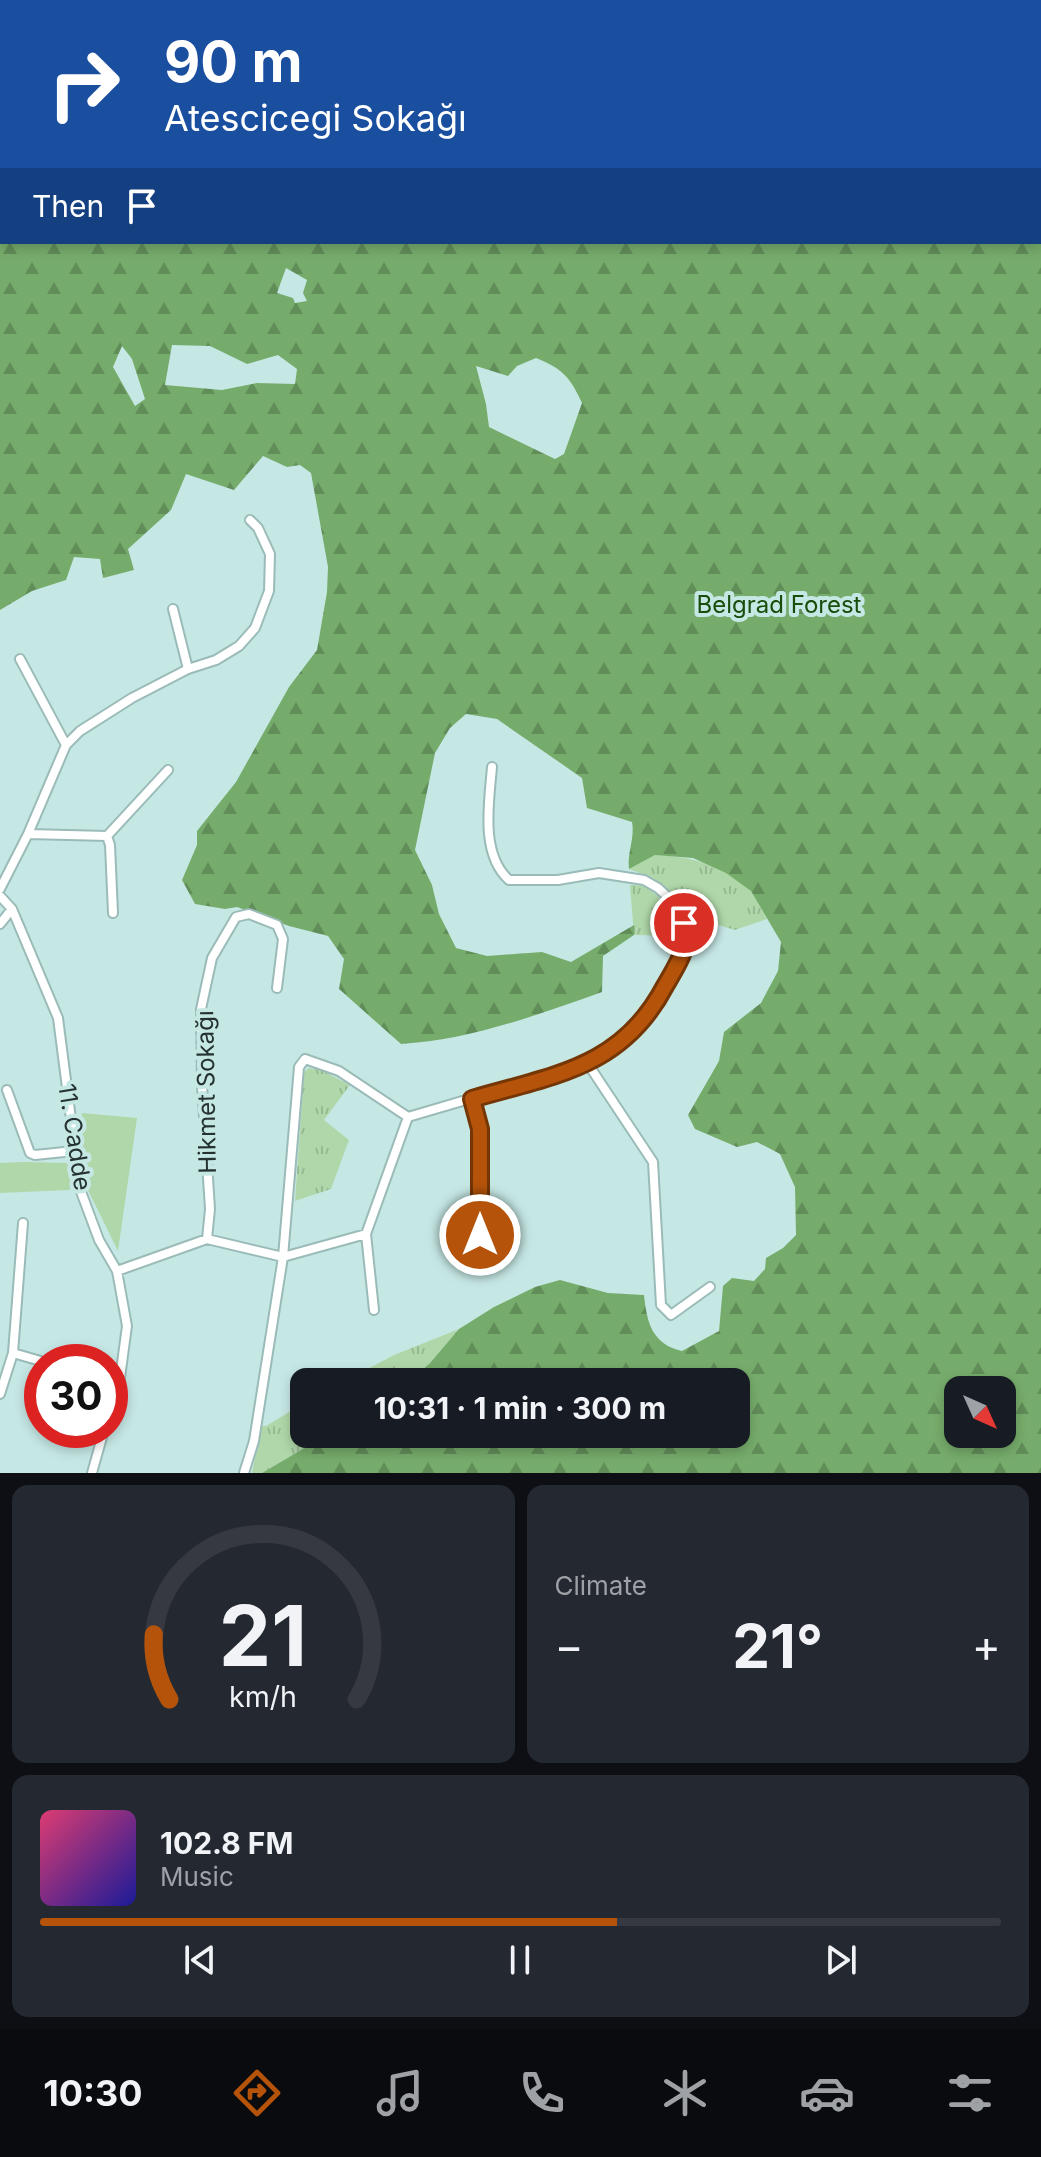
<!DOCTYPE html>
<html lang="en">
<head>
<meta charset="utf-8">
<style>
  body { margin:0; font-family:Inter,sans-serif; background:#242831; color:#f1f3f6; height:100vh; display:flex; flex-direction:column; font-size:30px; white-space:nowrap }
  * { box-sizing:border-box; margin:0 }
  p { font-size:26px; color:#9ea1a6 }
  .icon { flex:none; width:44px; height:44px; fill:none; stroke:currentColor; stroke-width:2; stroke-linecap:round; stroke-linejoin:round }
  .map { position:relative; height:1473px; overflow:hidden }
  .drawer { display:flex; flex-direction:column; gap:12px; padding:12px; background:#0d0f14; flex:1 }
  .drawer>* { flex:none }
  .banner { position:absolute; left:0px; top:0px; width:1042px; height:244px; box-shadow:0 4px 12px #0003; background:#1a4fa0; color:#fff; overflow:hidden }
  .needle { width:52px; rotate:135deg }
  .controls { position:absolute; left:944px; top:1376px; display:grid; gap:16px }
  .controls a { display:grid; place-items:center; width:72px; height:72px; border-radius:16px; background:#171b24; box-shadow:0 4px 12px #0003; font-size:40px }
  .speed { position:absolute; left:24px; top:1344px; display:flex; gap:16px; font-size:40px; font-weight:700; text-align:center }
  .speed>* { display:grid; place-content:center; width:104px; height:104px; border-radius:50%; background:#171b24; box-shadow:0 4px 12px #0003; line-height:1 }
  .speed .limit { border:12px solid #d22; background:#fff; color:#111 }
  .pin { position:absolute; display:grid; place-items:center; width:68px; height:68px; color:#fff; margin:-34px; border:4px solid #fff; border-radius:50%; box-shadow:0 2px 8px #0007 }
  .me { position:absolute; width:88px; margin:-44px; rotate:0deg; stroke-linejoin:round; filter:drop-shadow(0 0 6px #0008) }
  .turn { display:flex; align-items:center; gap:28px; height:168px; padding:0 32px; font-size:36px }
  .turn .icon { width:104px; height:104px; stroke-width:2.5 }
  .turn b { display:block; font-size:56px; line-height:68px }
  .then { display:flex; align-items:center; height:76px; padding:0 32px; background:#0003; gap:16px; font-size:30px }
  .big { font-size:60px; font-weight:700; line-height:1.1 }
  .drawer .widget { flex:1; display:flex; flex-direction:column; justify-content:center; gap:12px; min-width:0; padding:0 28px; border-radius:16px; background:#242831 }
  .drawer .dial { align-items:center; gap:0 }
  .dial svg { height:208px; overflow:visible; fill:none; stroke:#363941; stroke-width:7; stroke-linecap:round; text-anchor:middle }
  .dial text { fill:#f1f3f6; stroke:none }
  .song { display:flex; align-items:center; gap:24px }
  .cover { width:96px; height:96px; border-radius:12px; background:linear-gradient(135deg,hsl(340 70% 55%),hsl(240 70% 35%)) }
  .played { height:8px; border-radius:4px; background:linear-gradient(90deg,#b45309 60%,#363941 60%) }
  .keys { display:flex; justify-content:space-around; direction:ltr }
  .heat { display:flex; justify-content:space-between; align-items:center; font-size:44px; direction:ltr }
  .drawer .tiles { flex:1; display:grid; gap:12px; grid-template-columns:1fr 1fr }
  .widget:last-child { grid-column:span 2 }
  .trip { position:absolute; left:290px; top:1368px; width:460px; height:80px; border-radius:16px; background:#171b24; box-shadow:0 4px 12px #0003; font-weight:700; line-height:80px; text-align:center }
  .menu { display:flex; height:128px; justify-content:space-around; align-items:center; background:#090b0e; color:#9ea1a6 }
  .menu .icon { width:56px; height:56px }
  .menu .active { color:#b45309 }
  .menu b { font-size:36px; color:#f1f3f6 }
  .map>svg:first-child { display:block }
</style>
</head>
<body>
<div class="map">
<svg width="1041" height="1473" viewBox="0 0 1041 1473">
  <defs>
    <pattern id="grass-tufts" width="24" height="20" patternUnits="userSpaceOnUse" patternTransform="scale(2)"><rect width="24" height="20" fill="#b0d7a9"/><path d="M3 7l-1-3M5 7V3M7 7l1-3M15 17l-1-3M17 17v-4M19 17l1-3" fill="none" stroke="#97b992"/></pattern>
    <pattern id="forest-firs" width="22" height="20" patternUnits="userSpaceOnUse" patternTransform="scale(2)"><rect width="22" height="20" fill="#76ac6b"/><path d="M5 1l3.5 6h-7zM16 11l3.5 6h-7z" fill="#618d59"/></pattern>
  </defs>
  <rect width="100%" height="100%" fill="#c6e8e5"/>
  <path fill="url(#grass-tufts)" d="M655,855c33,1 72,10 96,36 6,7 11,19 16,28l-32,11 -20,-6 -23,2c-18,-36 -25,-44 -63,-57z
    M630,885c1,0 12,0 13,1 15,5 32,31 38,45l-3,5 -44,-1z
    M309,1068l12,2 29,15 -26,35 25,20 -18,49 -36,12 9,-129z
    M459,1329l-29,34 -21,19h-66l51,-27z
    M304,1403v31h24l-66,39h-10l9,-47h5z"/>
  <path fill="url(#forest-firs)" fill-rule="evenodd" d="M0,0h1041v1473h-779l66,-39h408v-52h-327l21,-19 29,-34 35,-22 41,-20 25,-7 48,13 36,2c3,28 8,49 38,56l37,-20 4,-45 9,-8 22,3 11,-12 1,-11 17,-10 13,-13 -1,-48 -15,-33 -23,-12 -20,5 -42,-18 -7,-14 31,-54 5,-29 37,-29 17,-32 3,-29 -30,-51 -25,-18 -33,-15 -38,-3 -26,14c-2,-16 6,-31 3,-47l-45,-14 -5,-30 -85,-59 -31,-5 -16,14 -15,25 -20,97 17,35 7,29 17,34 31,8 55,-4 29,10 63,-37v10l-31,21 -1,36c-65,23 -132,48 -201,52l-62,-55 5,-30 -16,-23 -39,-10 -52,-19 -12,2 -30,-5 -13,-24 15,-35v-14l39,-49 53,-95 28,-37 10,-58 1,-25 -17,-94 -11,-8 -13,2 -24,-11 -29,34 -48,-16 -15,36 -43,39 6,21 -31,8 -3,-19 -26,-2 -8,23 -34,11 -32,19zM2,2h1038v240h-1038zM286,268l21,12 -4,13 4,8 -12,2 -2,-5 -16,-5zM172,345l38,1 37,18 31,-9 19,14 -2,15 -38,-1 -35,7 -57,-5zM122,346l10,13 13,40 -10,7 -22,-39zM536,358c27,11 34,19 46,45l-18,51 -9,5 -66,-32 -3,-23 -10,-38 32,10 9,-10zM958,1390h44v44h-44z"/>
  <path fill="#b0d7a9" d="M82,1113l55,5 -19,133 -32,-65 -4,-31z
    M24,1162l46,1v27l-70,3v-30z"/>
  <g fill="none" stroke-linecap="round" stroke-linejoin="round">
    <defs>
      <path id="minor" d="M173,609l15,60
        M20,659l46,86
        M28,834l79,2 3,9 3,68
        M107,836l61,-66
        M0,889l28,-55 38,-89 14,-14 52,-33 56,-29 28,-9 23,-14 16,-18 14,-37 1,-37 -12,-26 -8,-8
        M0,896l12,13 46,109 22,171 19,51 18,31 10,55 -8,59 -9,28
        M0,924l12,-15
        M588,1064l65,98 8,143 10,10 39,-28
        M7,1090l23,63 5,2 39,-4
        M472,1099l8,30v106
        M408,1117l180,-53 37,-23 26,-29 35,-70 -2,-19 -14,-24 -12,-11 -14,-8 -45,-7 -41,7h-49c-29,-26 -20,-77 -17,-113
        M207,1239l3,-30 -8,-124 -1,-76 11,-51 24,-41 13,-3 28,11 6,14 -6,49
        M117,1271l90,-32 76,18 83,-23
        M374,1310l-8,-76 42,-117
        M13,1353l31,9
        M0,1394l13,-41 10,-130
        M92,1473l12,-43
        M244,1473l10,-32 29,-184 16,-190 6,-8 34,12 69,46"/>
    </defs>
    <use href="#minor" stroke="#9abbb8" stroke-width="12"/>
    <use href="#minor" stroke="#fff" stroke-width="8"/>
  </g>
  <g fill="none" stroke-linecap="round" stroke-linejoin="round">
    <defs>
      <path id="route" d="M480,1235v-106l-8,-30c82,-24 150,-31 193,-113 7,-12 19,-31 21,-45 1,-5 -1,-13 -2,-18"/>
    </defs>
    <use href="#route" stroke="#753606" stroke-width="20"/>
    <use href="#route" stroke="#b45309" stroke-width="14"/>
  </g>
  <g text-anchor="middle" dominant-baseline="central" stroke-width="8" stroke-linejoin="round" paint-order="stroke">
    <g font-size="24" fill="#184d0a" stroke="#c6e8e5">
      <text x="779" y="604">Belgrad Forest</text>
    </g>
    <g font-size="24" fill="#253231" stroke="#c6e8e5">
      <text transform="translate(206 1092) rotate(-91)">Hikmet Sokağı</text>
      <text transform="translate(75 1137) rotate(81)">11. Cadde</text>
    </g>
  </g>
</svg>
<div class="controls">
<a><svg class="needle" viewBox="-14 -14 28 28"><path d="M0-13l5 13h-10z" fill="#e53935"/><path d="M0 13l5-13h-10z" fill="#9ea1a6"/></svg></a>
</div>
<div class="speed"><div class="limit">30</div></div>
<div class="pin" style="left:684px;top:923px;background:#d93025"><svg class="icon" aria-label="arrive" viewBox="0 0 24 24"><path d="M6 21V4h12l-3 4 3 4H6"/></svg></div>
<svg class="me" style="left:480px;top:1235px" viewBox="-20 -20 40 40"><circle r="17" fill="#b45309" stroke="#fff" stroke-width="3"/><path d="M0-11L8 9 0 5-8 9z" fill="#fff"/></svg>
<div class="trip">10:31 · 1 min · 300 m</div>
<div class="banner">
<div class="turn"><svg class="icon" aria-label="right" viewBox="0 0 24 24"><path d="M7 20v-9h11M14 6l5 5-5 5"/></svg><div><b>90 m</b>Atescicegi Sokağı</div></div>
<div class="then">Then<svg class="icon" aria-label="arrive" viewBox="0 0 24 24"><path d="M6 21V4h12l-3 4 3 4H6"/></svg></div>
</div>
</div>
<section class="drawer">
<div class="tiles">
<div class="widget dial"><svg viewBox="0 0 100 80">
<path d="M14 69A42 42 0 1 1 86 69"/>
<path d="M14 69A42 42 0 0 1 8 44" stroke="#b45309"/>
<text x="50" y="56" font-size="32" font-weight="700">21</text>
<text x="50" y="72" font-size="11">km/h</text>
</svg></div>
<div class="widget"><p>Climate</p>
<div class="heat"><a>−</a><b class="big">21°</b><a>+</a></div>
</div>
<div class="widget">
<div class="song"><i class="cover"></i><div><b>102.8 FM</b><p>Music</p></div></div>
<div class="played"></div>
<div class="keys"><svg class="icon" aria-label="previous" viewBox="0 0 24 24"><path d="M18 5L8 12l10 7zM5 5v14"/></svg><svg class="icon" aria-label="pause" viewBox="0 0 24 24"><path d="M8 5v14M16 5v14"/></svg><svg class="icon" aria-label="next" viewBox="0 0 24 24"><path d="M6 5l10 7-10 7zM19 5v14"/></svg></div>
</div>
</div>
</section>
<nav class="menu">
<b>10:30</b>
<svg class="icon active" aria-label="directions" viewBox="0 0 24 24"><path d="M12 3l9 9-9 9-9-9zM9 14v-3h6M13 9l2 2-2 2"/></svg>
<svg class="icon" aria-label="music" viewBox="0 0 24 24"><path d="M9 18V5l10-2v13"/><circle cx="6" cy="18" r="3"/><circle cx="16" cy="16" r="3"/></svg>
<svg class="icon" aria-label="phone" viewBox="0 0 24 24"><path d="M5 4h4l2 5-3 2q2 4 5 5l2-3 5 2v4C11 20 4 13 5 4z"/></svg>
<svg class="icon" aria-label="climate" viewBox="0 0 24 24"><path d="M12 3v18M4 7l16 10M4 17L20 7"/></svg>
<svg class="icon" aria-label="car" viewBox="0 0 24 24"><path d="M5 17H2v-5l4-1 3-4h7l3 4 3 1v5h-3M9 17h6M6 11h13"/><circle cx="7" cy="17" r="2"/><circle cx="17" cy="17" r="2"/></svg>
<svg class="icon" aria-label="filters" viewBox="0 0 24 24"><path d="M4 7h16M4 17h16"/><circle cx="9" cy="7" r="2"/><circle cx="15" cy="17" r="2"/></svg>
</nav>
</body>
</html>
